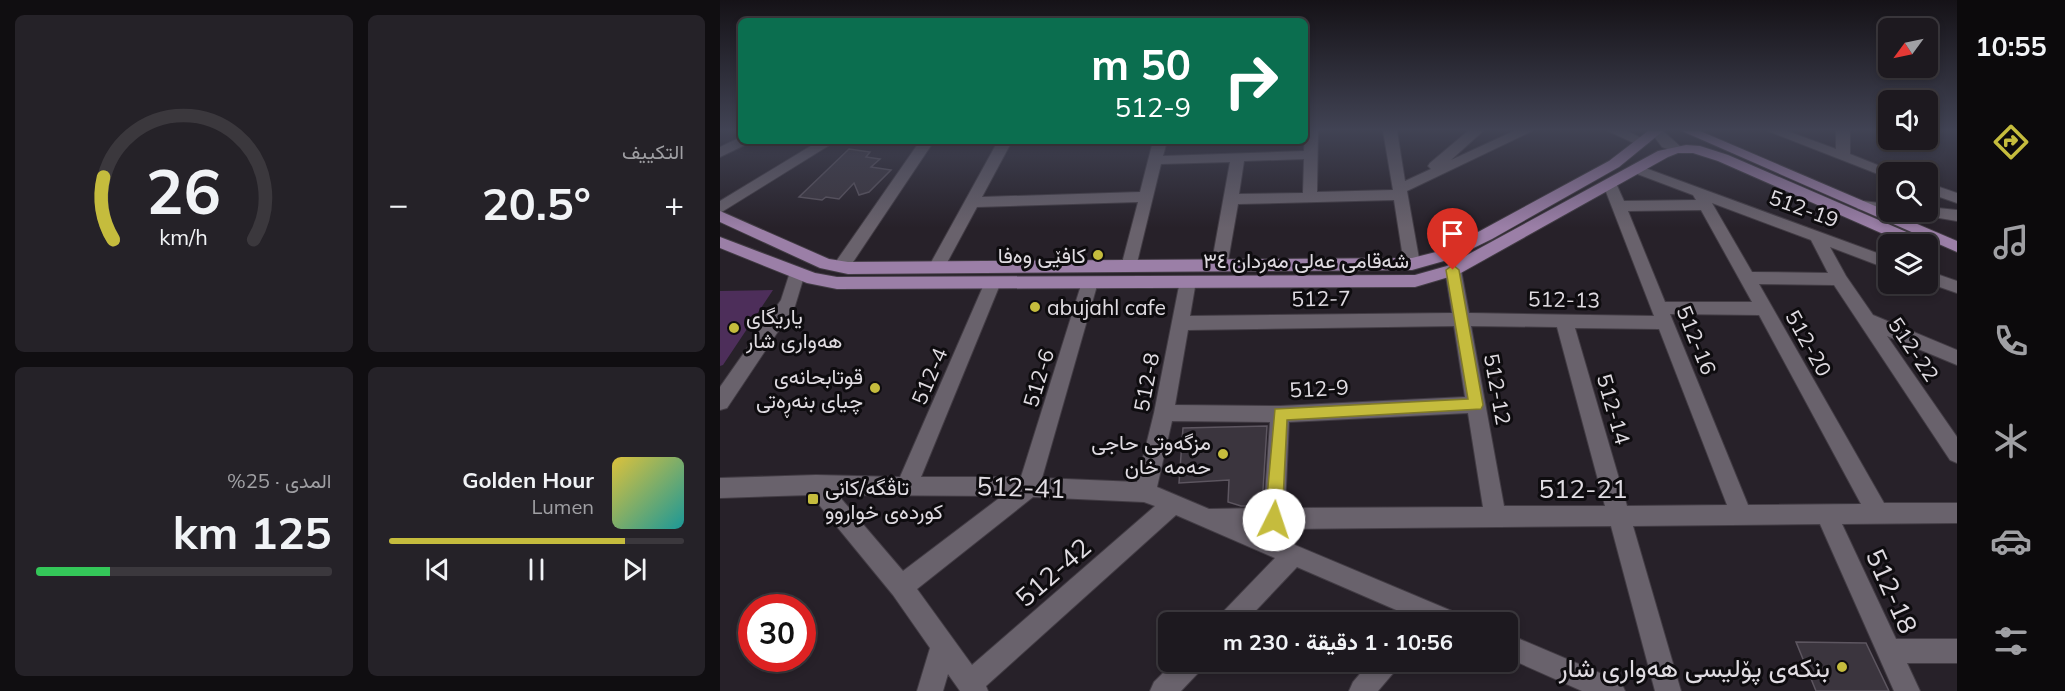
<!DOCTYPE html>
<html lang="ar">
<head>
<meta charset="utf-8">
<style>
  body { margin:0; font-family:Mulish,Vazirmatn,sans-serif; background:#252228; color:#f1f3f6; direction:rtl; height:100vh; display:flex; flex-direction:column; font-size:22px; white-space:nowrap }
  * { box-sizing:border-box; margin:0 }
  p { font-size:20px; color:#a0a0a4 }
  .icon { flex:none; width:33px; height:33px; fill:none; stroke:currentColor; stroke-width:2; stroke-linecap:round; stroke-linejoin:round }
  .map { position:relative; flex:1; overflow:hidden; direction:ltr }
  .side { display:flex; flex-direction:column; gap:15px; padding:15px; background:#100e11; width:720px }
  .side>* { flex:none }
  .guide { position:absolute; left:18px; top:18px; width:570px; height:126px; border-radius:9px; box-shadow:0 3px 9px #0003,0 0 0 2px #3b383d; direction:rtl; background:#0b6e4f; color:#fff; overflow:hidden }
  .needle { width:39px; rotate:237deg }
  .buttons { position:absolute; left:1158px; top:18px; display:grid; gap:12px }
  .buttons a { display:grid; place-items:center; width:60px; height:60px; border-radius:9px; background:#1d191f; box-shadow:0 3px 9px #0003,0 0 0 2px #3b383d; font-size:30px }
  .speed { position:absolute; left:18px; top:594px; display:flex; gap:12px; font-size:30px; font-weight:700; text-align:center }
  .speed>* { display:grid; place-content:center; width:78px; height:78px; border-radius:50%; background:#1d191f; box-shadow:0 3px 9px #0003,0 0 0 2px #3b383d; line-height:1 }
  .speed .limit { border:9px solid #d22; background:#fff; color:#111 }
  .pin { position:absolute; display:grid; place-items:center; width:51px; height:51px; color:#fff; margin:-62px -26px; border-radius:50% 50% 50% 0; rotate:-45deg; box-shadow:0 0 6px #0007 }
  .pin .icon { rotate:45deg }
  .me { position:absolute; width:66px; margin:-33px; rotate:4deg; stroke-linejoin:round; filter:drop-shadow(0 0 4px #0008) }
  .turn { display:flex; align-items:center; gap:21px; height:126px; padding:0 18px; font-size:27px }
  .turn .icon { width:78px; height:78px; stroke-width:2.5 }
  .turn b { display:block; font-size:42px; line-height:51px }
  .big { font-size:45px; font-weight:700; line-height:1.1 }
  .side .widget { flex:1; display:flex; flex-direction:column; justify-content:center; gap:9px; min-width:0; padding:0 21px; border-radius:9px; background:#252228 }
  .side .dial { align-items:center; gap:0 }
  .dial svg { height:156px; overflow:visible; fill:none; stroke:#3b383d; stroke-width:7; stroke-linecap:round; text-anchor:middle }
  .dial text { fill:#f1f3f6; stroke:none }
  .song { display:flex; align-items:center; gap:18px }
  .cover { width:72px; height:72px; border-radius:9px; background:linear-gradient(135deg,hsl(50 70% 55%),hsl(180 70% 35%)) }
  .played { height:6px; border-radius:3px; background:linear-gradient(90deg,#c5bc3d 80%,#3b383d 80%) }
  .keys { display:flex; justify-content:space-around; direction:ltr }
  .heat { display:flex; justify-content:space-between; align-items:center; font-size:33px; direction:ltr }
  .charge { height:9px; border-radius:4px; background:linear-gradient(90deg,#34c759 25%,#3b383d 0) }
  .side .tiles { flex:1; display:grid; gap:15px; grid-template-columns:repeat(2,1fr) }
  .trip { position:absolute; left:438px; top:612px; width:360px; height:60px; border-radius:9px; background:#1d191f; box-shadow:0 3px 9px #0003,0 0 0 2px #3b383d; font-weight:700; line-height:60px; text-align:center; direction:rtl }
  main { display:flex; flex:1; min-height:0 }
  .dock { display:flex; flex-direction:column; width:108px; justify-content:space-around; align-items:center; background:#0c0a0c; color:#a0a0a4 }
  .dock .icon { width:42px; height:42px }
  .dock .current { color:#c5bc3d }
  .dock b { font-size:27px; color:#f1f3f6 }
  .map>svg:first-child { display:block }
</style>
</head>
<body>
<main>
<nav class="dock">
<b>10:55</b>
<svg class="icon current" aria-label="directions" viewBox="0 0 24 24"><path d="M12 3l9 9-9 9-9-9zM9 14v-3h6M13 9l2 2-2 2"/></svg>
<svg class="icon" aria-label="music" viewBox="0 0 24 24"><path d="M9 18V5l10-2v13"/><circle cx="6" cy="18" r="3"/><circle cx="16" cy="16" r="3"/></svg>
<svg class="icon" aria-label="phone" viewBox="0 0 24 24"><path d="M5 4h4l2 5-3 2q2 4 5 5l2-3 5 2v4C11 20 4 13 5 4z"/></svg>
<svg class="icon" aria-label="climate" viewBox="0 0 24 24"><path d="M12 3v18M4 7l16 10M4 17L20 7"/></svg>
<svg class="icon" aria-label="car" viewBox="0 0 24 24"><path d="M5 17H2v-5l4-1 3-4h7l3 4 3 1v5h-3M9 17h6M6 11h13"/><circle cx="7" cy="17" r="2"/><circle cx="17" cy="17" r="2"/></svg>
<svg class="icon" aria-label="filters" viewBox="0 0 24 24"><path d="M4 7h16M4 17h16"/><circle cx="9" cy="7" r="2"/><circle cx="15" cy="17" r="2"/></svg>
</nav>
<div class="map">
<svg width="1237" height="691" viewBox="0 0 1237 691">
  <rect width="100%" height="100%" fill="#272129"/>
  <path fill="#4d2e5a" d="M53,290l-50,75 -3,1v-75z"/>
  <path fill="#3b353e" stroke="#5d5660" stroke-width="1.5" d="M129,149l21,3 -4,5 14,2 -9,8 20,3 -22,22 -10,3 -5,-12 -15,16 -13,-2 -4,3 -23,-3z
    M547,426l-5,80h-21l-13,-4 1,-22 -50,3 4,-55z
    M1076,642l70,1 23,48h-73z"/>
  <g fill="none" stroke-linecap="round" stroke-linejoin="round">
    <defs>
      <path id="minor" d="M585,131h13l-1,61 76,-2 -10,-59h14l8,50 26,-12 -3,-3 2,-3 38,-32h15l-32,29 63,-29h18l-125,60 13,73 -2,4h-12l-2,-4 -10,-64 -156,4 -11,63 -2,4h-12l-2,-4 19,-105 -69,2 -26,107h-12l-2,-4 17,-65 -161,5 -35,65h-12l-2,-4 70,-127h14l-30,56 158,-5 13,-51h14l-4,15 141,-5zM584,159l-1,34 -64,1 5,-33z
        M888,131h19l23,11 -7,4 -5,-1z
        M930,131h13l19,17 -7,4 -13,-5z
        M1048,131h19l49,18v-18h14v23l45,18h-7v5l-5,-1z
        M21,137v4h8l-2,3 -27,13v-10z
        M99,141h17l-116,72v-12z
        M200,141h14l-87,130h-12l-2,-4 2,-4z
        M917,165l251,92v12l-58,-22 16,29 27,39 84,35v15l-70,-29 70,101v26l-7,-3 -116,-175 -75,-1 125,219h73v20l-115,1 54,115h61v24h-50l13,28h-26l-74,-167 -187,2 48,165h-26l-44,-165 -330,3 -7,2 -17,-2 202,85 4,8h-39l-127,-55 -52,55h-28l4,-8 54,-56 -99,-43 -190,171 2,5h-28l-12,-17 -5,17h-26l13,-43 -37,-53 -82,-100 -91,3v-20l96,-3 84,2 85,-195 2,-4h12l2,4 -80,195h100l61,-195 2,-4h12l2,4 -56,196 95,4 17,-69 26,-132 2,-4h12l2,4 -6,35 262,-3 -7,-43 2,-4h12l2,4 8,43 185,3 -51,-132 2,-3h10l9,20 72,-1 -3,-5 -61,-23 -2,-3zM992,203l99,37 17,33 -76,-1zM981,210l51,92h-87l-37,-91zM950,314l89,1 102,189 -113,1zM734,326l11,71 -185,9 -105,-1 13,-75zM751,326l86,1 48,179h-101zM855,328l84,1 68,176 -100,1zM748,413l15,94 -198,1 4,-86zM452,421l98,1 -6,86 -55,1 -52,-22zM118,495l164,1 -99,75zM313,497l111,5 11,4 -183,159 -55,-76z
        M1208,183l29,10v10l-29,-10z
        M1143,201l25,3v8h6l-6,2 -30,-5 -2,-3z
        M1208,207l29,3v11l-36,-6 -2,-3h9z
        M77,267l6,2 2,4 -10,33 -68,102 -7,2v-23l61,-87 10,-31z
        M1208,271l29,10v12l-29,-10z
        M788,634l113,48 4,9h-43l-74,-33z
        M454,662h29l-3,9 -19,20h-31l4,-9z
        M650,662h28l-3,9 -17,20h-29l4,-9z"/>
      <path id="major" d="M928,131h15l-44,36 -127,72 -41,20 -39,11 -564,4 -28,-6 -100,-46v-11l109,48 19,3 564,-4 28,-7 40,-20 129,-70z
        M962,131h18l257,110v11z
        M966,145l14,1 28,9 197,85 2,4h-21l-188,-83 -25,-8h-15l-10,4 -209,117 -44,13 -578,2 -30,-6 -87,-35v-11l95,36 22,4 578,-2 32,-9 211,-115z"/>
    </defs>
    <use href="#minor" stroke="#423c44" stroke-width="2"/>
    <use href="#major" stroke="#423c44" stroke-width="2"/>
    <use href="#minor" fill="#69626c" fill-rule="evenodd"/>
    <use href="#major" fill="#9b7fa7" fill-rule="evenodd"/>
  </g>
  <linearGradient id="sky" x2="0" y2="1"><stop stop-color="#151217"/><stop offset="0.57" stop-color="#414354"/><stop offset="1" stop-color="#414354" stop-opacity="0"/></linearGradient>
  <rect width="1237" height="228" fill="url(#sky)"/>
  <path fill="#c5bc3d" stroke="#807a28" stroke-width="1.5" d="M733,265l6,5 24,135 -2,4 -194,11 -5,100 -3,6 -5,2 -6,-2 -3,-6 10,-111 193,-10 -22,-129z"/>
  <g fill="#c5bc3d" stroke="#0e0c0f" stroke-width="2">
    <circle cx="378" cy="255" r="6"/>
    <circle cx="315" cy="307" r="6"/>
    <circle cx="14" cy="328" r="6"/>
    <circle cx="155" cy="388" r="6"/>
    <circle cx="503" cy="454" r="6"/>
    <rect x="87" y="493" width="12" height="12" rx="3"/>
    <circle cx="1122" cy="667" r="6"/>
  </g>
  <g text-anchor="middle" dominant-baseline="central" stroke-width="6" stroke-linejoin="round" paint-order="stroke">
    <g font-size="21" fill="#e0dce2" stroke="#0e0c0f">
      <text transform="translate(1084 208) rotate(20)">512-19</text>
      <text x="586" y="260">شەقامی عەلی مەردان ٣٤</text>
      <text transform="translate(601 298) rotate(-1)">512-7</text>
      <text transform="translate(844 299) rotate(1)">512-13</text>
      <text transform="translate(977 340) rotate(68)">512-16</text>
      <text transform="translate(1089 343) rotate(61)">512-20</text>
      <text transform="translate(1194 349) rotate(56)">512-22</text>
      <text transform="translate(209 376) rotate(-67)">512-4</text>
      <text transform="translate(318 378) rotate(-73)">512-6</text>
      <text transform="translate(426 382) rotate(-79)">512-8</text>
      <text transform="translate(599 388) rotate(-3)">512-9</text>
      <text transform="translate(778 389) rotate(80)">512-12</text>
      <text transform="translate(894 409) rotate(74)">512-14</text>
    </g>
    <g font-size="21" fill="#e0dce2" stroke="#0e0c0f" text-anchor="end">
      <text x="366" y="255">کافێی وەفا</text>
      <text x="327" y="307" text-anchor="start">abujahl cafe</text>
      <text x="26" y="316" text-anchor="start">یاریگای<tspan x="26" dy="24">هەواری شار</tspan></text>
      <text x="143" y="376">قوتابحانەی<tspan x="143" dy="24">چیای بنەڕەتی</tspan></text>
      <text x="491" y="442">مزگەوتی حاجی<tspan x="491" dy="24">حەمە خان</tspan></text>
      <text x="105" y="487" text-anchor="start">تاڤگە/کانی<tspan x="105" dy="24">کوردەی خواروو</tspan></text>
    </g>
    <g font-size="26" fill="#e0dce2" stroke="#0e0c0f">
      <text transform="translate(301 487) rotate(2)">512-41</text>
      <text x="863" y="488">512-21</text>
      <text transform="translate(333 572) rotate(-41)">512-42</text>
      <text transform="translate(1172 591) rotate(66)">512-18</text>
    </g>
    <g font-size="26" fill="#e0dce2" stroke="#0e0c0f" text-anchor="end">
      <text x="1110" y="667">بنکەی پۆلیسی هەواری شار</text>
    </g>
  </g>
</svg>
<div class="buttons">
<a><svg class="needle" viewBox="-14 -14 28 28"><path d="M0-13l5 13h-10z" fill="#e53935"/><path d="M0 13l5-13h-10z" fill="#a0a0a4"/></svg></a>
<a><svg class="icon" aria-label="sound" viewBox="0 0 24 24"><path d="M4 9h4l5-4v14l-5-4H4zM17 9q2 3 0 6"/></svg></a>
<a><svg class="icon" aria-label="search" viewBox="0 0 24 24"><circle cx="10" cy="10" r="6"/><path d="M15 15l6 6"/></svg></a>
<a><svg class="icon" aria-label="layers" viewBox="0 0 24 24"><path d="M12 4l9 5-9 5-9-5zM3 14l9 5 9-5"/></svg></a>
</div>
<div class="speed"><div class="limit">30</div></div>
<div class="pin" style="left:733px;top:270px;background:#d93025"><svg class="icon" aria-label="arrive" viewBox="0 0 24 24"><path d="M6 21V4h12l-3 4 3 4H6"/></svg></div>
<svg class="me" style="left:554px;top:520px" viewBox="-20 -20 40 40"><circle r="19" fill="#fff"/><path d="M0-13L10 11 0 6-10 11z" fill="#c5bc3d"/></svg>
<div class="trip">10:56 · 1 دقيقة · 230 m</div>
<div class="guide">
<div class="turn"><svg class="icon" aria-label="right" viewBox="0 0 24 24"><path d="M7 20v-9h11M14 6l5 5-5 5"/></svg><div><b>50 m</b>512-9</div></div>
</div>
</div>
<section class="side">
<div class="tiles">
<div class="widget"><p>التكييف</p>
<div class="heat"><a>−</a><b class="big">20.5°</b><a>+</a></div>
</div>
<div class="widget dial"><svg viewBox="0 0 100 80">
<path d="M14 69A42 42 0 1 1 86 69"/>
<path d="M14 69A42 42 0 0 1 9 37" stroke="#c5bc3d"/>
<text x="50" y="56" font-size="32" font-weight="700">26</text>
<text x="50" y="72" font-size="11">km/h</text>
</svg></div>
<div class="widget">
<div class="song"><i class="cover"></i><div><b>Golden Hour</b><p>Lumen</p></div></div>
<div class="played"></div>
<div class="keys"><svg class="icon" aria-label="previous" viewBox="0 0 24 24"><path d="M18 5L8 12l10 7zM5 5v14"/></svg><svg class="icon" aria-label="pause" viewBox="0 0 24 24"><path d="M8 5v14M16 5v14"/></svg><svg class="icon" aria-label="next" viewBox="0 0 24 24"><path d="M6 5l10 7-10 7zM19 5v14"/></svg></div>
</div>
<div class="widget"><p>المدى · 25%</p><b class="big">125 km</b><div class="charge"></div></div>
</div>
</section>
</main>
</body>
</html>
